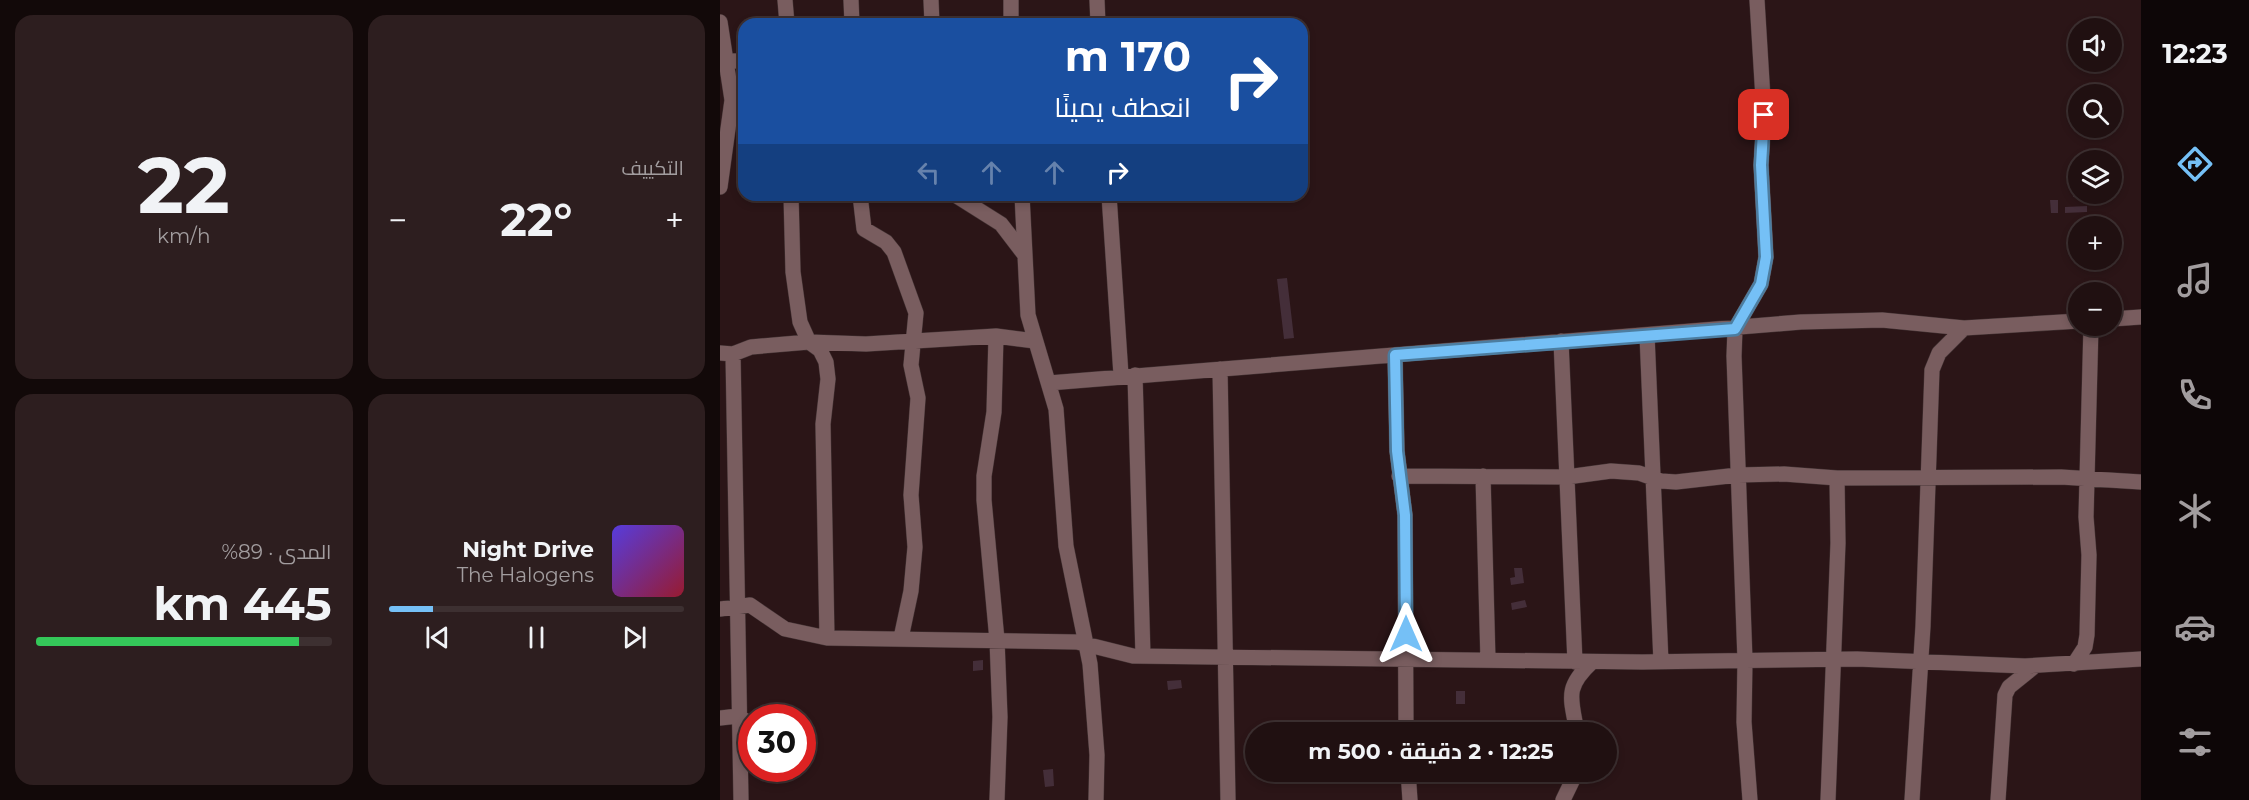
<!DOCTYPE html>
<html lang="ar">
<head>
<meta charset="utf-8">
<style>
  body { margin:0; font-family:Montserrat,Cairo,sans-serif; background:#2d1e1f; color:#f1f3f6; direction:rtl; height:100vh; display:flex; flex-direction:column; font-size:22px; white-space:nowrap }
  * { box-sizing:border-box; margin:0 }
  p { font-size:20px; color:#a29d9f }
  .icon { flex:none; width:33px; height:33px; fill:none; stroke:currentColor; stroke-width:2; stroke-linecap:round; stroke-linejoin:round }
  .map { position:relative; flex:1; overflow:hidden; direction:ltr }
  .sheet { display:flex; flex-direction:column; gap:15px; padding:15px; background:#120909; width:720px }
  .sheet>* { flex:none }
  .guide { position:absolute; left:18px; top:18px; width:570px; height:183px; border-radius:18px; box-shadow:0 3px 9px #0003,0 0 0 2px #3d3031; direction:rtl; background:#1a4fa0; color:#fff; overflow:hidden }
  .buttons { position:absolute; left:1348px; top:18px; display:grid; gap:12px }
  .buttons a { display:grid; place-items:center; width:54px; height:54px; border-radius:50%; background:#201011; box-shadow:0 3px 9px #0003,0 0 0 2px #3d3031; font-size:30px }
  .speed { position:absolute; left:18px; top:704px; display:flex; gap:12px; font-size:30px; font-weight:700; text-align:center }
  .speed>* { display:grid; place-content:center; width:78px; height:78px; border-radius:50%; background:#201011; box-shadow:0 3px 9px #0003,0 0 0 2px #3d3031; line-height:1 }
  .speed .limit { border:9px solid #d22; background:#fff; color:#111 }
  .pin { position:absolute; display:grid; place-items:center; width:51px; height:51px; color:#fff; margin:-26px; border-radius:12px; box-shadow:0 3px 9px #0006 }
  .me { position:absolute; width:66px; margin:-33px; rotate:0deg; stroke-linejoin:round; filter:drop-shadow(0 0 4px #0008) }
  .turn { display:flex; align-items:center; gap:21px; height:126px; padding:0 18px; font-size:27px }
  .turn .icon { width:78px; height:78px; stroke-width:2.5 }
  .turn b { display:block; font-size:42px; line-height:51px }
  .lanes { display:flex; align-items:center; height:57px; padding:0 18px; background:#0003; justify-content:center; gap:30px; direction:ltr }
  .lanes .off { opacity:.35 }
  .big { font-size:45px; font-weight:700; line-height:1.1 }
  .sheet .widget { flex:1; display:flex; flex-direction:column; justify-content:center; gap:9px; min-width:0; padding:0 21px; border-radius:18px; background:#2d1e1f }
  .sheet .dial { align-items:center; gap:0 }
  .dial b { font-size:78px; line-height:1 }
  .song { display:flex; align-items:center; gap:18px }
  .cover { width:72px; height:72px; border-radius:9px; background:linear-gradient(135deg,hsl(250 70% 55%),hsl(350 70% 35%)) }
  .played { height:6px; border-radius:3px; background:linear-gradient(90deg,#75c0f6 15%,#3d3031 15%) }
  .keys { display:flex; justify-content:space-around; direction:ltr }
  .heat { display:flex; justify-content:space-between; align-items:center; font-size:33px; direction:ltr }
  .charge { height:9px; border-radius:4px; background:linear-gradient(90deg,#34c759 89%,#3d3031 0) }
  .sheet .tiles { flex:1; display:grid; gap:15px; grid-template-columns:repeat(2,1fr) }
  .trip { position:absolute; left:525px; top:722px; width:372px; height:60px; border-radius:30px; background:#201011; box-shadow:0 3px 9px #0003,0 0 0 2px #3d3031; font-weight:700; line-height:60px; text-align:center; direction:rtl }
  main { display:flex; flex:1; min-height:0 }
  .menu { display:flex; flex-direction:column; width:108px; justify-content:space-around; align-items:center; background:#0d0607; color:#a29d9f }
  .menu .icon { width:42px; height:42px }
  .menu .on { color:#75c0f6 }
  .menu b { font-size:27px; color:#f1f3f6 }
  .map>svg:first-child { display:block }
</style>
</head>
<body>
<main>
<nav class="menu">
<b>12:23</b>
<svg class="icon on" aria-label="directions" viewBox="0 0 24 24"><path d="M12 3l9 9-9 9-9-9zM9 14v-3h6M13 9l2 2-2 2"/></svg>
<svg class="icon" aria-label="music" viewBox="0 0 24 24"><path d="M9 18V5l10-2v13"/><circle cx="6" cy="18" r="3"/><circle cx="16" cy="16" r="3"/></svg>
<svg class="icon" aria-label="phone" viewBox="0 0 24 24"><path d="M5 4h4l2 5-3 2q2 4 5 5l2-3 5 2v4C11 20 4 13 5 4z"/></svg>
<svg class="icon" aria-label="climate" viewBox="0 0 24 24"><path d="M12 3v18M4 7l16 10M4 17L20 7"/></svg>
<svg class="icon" aria-label="car" viewBox="0 0 24 24"><path d="M5 17H2v-5l4-1 3-4h7l3 4 3 1v5h-3M9 17h6M6 11h13"/><circle cx="7" cy="17" r="2"/><circle cx="17" cy="17" r="2"/></svg>
<svg class="icon" aria-label="filters" viewBox="0 0 24 24"><path d="M4 7h16M4 17h16"/><circle cx="9" cy="7" r="2"/><circle cx="15" cy="17" r="2"/></svg>
</nav>
<div class="map">
<svg width="1421" height="800" viewBox="0 0 1421 800">
  <rect width="100%" height="100%" fill="#2b1517"/>
  <path fill="#442e39" d="M1359,186v8h7l1,2 -14,1 -1,-10z
    M1330,200h8v13h-7z
    M1367,206v6l-22,1v-6z
    M567,278l7,60 -10,1 -7,-60z
    M794,568h8l2,15 -13,2 -1,-7 5,-1z
    M805,600l2,7 -15,3 -1,-7z
    M263,660v10l-10,1v-10z
    M461,680l1,8 -14,2 -1,-9z
    M736,691h9v13h-9z
    M333,769l1,17 -9,1 -2,-17z"/>
  <g fill="none" stroke-linecap="round" stroke-linejoin="round">
    <defs>
      <path id="minor" d="M65,0l2,24
        M131,0l1,24
        M211,0l1,24
        M377,0l1,24
        M0,22l12,78 -12,87
        M291,24v-24
        M0,61h24
        M71,195l2,77 7,50 9,20 11,8 6,12 2,17 -5,45 4,214
        M140,195l4,34 22,13 8,10 22,61 -5,52 7,33 -7,97 4,52 -4,44 -10,47
        M235,195l46,29 23,30
        M302,195l6,120 28,94 10,137 24,118 7,91 -1,45
        M389,195l12,180
        M1392,319l29,-2
        M927,335l14,327
        M276,336l-2,76 -10,64v24l13,140 3,77 -3,83
        M841,341l14,321
        M0,353l13,1 18,-7 58,-5 57,2 130,-8 39,5
        M13,354l8,446
        M675,355l2,96 8,64 1,217
        M500,369l8,431
        M415,375l8,281
        M329,383l752,-61 81,-2 82,8 115,-7
        M679,476l168,1 44,-6 28,2 22,8 15,1 62,-7 46,-1 53,4 224,-1 80,5
        M763,476l5,184
        M0,609l30,-4 35,24 42,9 250,4 56,14 509,6 215,-3 168,7 116,-7
        M1354,664l11,-17 2,-12 2,-80 -3,-38 5,-191
        M0,718l18,-2 14,9
        M857,732c-6,-34 -13,-44 15,-70
        M688,771l2,29
        M843,800l14,-29
        M1030,800l-6,-78 1,-62 -11,-304 1,-27 26,-45 5,-27 -5,-92 3,-50 -7,-115
        M1108,800l10,-257 -1,-65
        M1192,800l11,-174 9,-256 7,-17 25,-25
        M1278,800l7,-105 4,-8 26,-21"/>
    </defs>
    <use href="#minor" stroke="#433334" stroke-width="16"/>
    <use href="#minor" stroke="#795d5f" stroke-width="15"/>
  </g>
  <g fill="none" stroke-linecap="round" stroke-linejoin="round">
    <defs>
      <path id="route" d="M686,634l-1,-119 -8,-64 -2,-96 340,-26 26,-45 5,-27 -5,-92 3,-50"/>
    </defs>
    <use href="#route" stroke="#4c7da0" stroke-width="15"/>
    <use href="#route" stroke="#75c0f6" stroke-width="10"/>
  </g>
</svg>
<div class="buttons">
<a><svg class="icon" aria-label="sound" viewBox="0 0 24 24"><path d="M4 9h4l5-4v14l-5-4H4zM17 9q2 3 0 6"/></svg></a>
<a><svg class="icon" aria-label="search" viewBox="0 0 24 24"><circle cx="10" cy="10" r="6"/><path d="M15 15l6 6"/></svg></a>
<a><svg class="icon" aria-label="layers" viewBox="0 0 24 24"><path d="M12 4l9 5-9 5-9-5zM3 14l9 5 9-5"/></svg></a>
<a>+</a>
<a>−</a>
</div>
<div class="speed"><div class="limit">30</div></div>
<div class="pin" style="left:1044px;top:115px;background:#d93025"><svg class="icon" aria-label="arrive" viewBox="0 0 24 24"><path d="M6 21V4h12l-3 4 3 4H6"/></svg></div>
<svg class="me" style="left:686px;top:634px" viewBox="-20 -20 40 40"><path d="M0-17L14 15 0 8-14 15z" fill="#75c0f6" stroke="#fff" stroke-width="4"/></svg>
<div class="trip">12:25 · 2 دقيقة · 500 m</div>
<div class="guide">
<div class="turn"><svg class="icon" aria-label="right" viewBox="0 0 24 24"><path d="M7 20v-9h11M14 6l5 5-5 5"/></svg><div><b>170 m</b>انعطف يمينًا</div></div>
<div class="lanes"><svg class="icon off" aria-label="left" viewBox="0 0 24 24"><path d="M17 20v-9H6M10 6l-5 5 5 5"/></svg><svg class="icon off" aria-label="ahead" viewBox="0 0 24 24"><path d="M12 20V5M6 11l6-6 6 6"/></svg><svg class="icon off" aria-label="ahead" viewBox="0 0 24 24"><path d="M12 20V5M6 11l6-6 6 6"/></svg><svg class="icon" aria-label="right" viewBox="0 0 24 24"><path d="M7 20v-9h11M14 6l5 5-5 5"/></svg></div>
</div>
</div>
<section class="sheet">
<div class="tiles">
<div class="widget"><p>التكييف</p>
<div class="heat"><a>−</a><b class="big">22°</b><a>+</a></div>
</div>
<div class="widget dial"><b>22</b><p>km/h</p></div>
<div class="widget">
<div class="song"><i class="cover"></i><div><b>Night Drive</b><p>The Halogens</p></div></div>
<div class="played"></div>
<div class="keys"><svg class="icon" aria-label="previous" viewBox="0 0 24 24"><path d="M18 5L8 12l10 7zM5 5v14"/></svg><svg class="icon" aria-label="pause" viewBox="0 0 24 24"><path d="M8 5v14M16 5v14"/></svg><svg class="icon" aria-label="next" viewBox="0 0 24 24"><path d="M6 5l10 7-10 7zM19 5v14"/></svg></div>
</div>
<div class="widget"><p>المدى · 89%</p><b class="big">445 km</b><div class="charge"></div></div>
</div>
</section>
</main>
</body>
</html>
